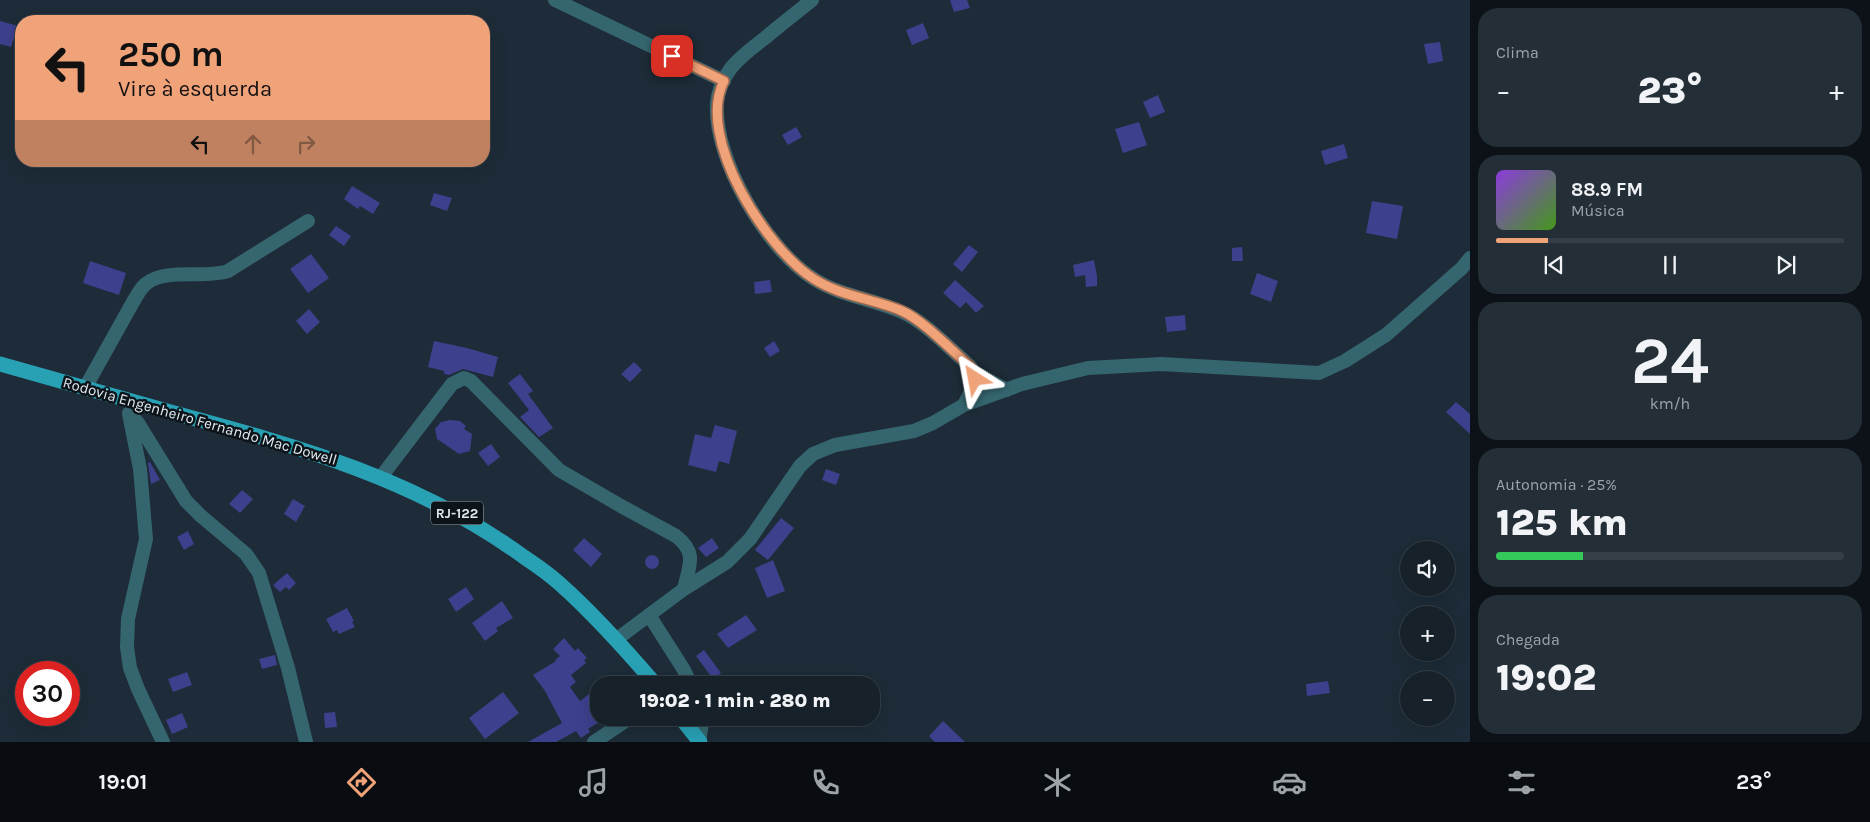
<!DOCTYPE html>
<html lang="pt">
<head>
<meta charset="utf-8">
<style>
  body { margin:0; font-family:Karla,sans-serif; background:#232e36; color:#f1f3f6; height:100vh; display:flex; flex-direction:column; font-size:19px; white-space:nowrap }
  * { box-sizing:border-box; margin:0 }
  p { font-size:16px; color:#9ea3a8 }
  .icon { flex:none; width:28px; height:28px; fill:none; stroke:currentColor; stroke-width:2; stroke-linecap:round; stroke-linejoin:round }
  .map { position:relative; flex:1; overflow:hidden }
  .details { display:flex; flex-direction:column; gap:8px; padding:8px; background:#0c1217; width:400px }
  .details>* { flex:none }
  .banner { position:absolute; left:15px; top:15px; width:475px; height:152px; border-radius:20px; box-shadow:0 5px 20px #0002,0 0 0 1px #353e47; background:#f0a279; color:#111; overflow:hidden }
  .tools { position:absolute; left:1400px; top:541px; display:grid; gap:10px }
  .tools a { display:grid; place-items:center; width:55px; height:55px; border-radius:50%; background:#16212a; box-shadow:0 5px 20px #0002,0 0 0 1px #353e47; font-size:25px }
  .speed { position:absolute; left:15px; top:661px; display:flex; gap:10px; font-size:25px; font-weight:700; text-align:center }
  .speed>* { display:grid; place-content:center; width:65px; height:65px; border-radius:50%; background:#16212a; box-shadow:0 5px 20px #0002,0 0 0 1px #353e47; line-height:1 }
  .speed .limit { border:8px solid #d22; background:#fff; color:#111 }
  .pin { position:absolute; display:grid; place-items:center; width:42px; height:42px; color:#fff; margin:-21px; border-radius:10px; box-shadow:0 2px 8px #0006 }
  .me { position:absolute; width:55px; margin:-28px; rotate:326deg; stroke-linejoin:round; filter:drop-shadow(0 0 4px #0008) }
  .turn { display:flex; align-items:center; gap:18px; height:105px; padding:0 20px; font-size:22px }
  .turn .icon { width:65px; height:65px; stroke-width:2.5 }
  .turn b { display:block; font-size:35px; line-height:42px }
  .lanes { display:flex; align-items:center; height:48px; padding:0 20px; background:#0003; justify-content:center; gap:25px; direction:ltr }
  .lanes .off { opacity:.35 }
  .big { font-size:38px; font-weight:800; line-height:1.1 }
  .details .tile { flex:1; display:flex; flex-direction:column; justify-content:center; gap:8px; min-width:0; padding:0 18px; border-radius:20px; background:#232e36 }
  .details .dial { align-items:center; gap:0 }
  .dial b { font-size:65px; line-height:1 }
  .song { display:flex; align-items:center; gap:15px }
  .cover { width:60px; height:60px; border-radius:8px; background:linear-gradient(135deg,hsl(270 70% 55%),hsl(100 70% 35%)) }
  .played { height:5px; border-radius:2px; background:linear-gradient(90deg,#f0a279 15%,#353e47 15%) }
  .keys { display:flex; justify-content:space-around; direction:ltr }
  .heat { display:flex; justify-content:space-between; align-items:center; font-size:28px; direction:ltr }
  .charge { height:8px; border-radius:4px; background:linear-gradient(90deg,#34c759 25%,#353e47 0) }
  .trip { position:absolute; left:590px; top:676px; width:290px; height:50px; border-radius:20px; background:#16212a; box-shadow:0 5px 20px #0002,0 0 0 1px #353e47; font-weight:800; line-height:50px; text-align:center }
  .menu { display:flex; height:80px; justify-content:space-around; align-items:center; background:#090d11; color:#9ea3a8 }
  .menu .icon { width:35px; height:35px }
  .menu .active { color:#f0a279 }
  .menu b { font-size:22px; color:#f1f3f6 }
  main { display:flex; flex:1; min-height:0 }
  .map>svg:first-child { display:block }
</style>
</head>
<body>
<main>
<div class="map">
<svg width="1470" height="742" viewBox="0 0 1470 742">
  <rect width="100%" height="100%" fill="#1d2c38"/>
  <path fill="#3d408c" d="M950,0h17l3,8 -16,4z
    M0,21l18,5 -7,21 -11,-3z
    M923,23l6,15 -17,7 -6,-15z
    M1440,42l3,19 -15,3 -4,-20z
    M1158,95l7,17 -15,6 -7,-16z
    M1139,122l8,23 -24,8 -8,-24z
    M796,127l6,10 -14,8 -6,-10z
    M1344,144l4,14 -23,7 -4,-14z
    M352,186l28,17 -7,11 -13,-8 -2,3 -14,-10z
    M434,193l18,5 -5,13 -17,-6z
    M1372,201l31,5 -6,33 -31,-6z
    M336,226l15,10 -7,10 -15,-11z
    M969,245l9,7 -16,20 -9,-8z
    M1242,247l1,14h-11v-13z
    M311,254l18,24 -21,15 -18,-24z
    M1094,260l3,16v10l-11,1 -1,-12 -10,2 -2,-12z
    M90,261l36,12 -7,22 -36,-12z
    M1257,273l21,8 -7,21 -21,-8z
    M770,280l2,12 -17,2 -1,-12z
    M955,280l29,26 -8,7 -10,-11 -6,6 -17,-15z
    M309,309l11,13 -13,12 -11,-13z
    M1185,315l1,15 -19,2 -2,-15z
    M434,341l33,7 31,9 -5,20 -30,-8 -14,6 -5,-1v-3l-16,-4z
    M774,341l6,10 -10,6 -6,-9z
    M634,362l8,8 -12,12 -9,-8z
    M520,374l13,17 -5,3 25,34 -14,9 -19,-20 9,-7 -21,-27z
    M1456,402l14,12v20l-24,-22z
    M450,420l10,1 6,5 -2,3 8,5 -2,17 -11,3 -22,-15 -2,-10 6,-7z
    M715,425l22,6 -8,33 -10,-3 -3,11 -28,-7 7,-31 16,4z
    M491,444l9,13 -12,9 -10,-13z
    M150,462l10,18 -9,4 -3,-21z
    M826,469l14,5 -4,11 -14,-5z
    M242,490l11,9 -13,14 -11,-9z
    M293,499l12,7 -9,16 -12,-8z
    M781,518l13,10 -26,32 -13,-10z
    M188,531l6,13 -10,6 -7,-13z
    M584,538l18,16 -11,13 -18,-17z
    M712,538l7,10 -13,9 -8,-9z
    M645 562a7 7 0 1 1 14 0a7 7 0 1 1-14 0Z
    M773,560l12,31 -18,7 -12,-30z
    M287,573l9,10 -7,7 -3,-3 -6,5 -7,-7z
    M466,587l8,12 -18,13 -8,-13z
    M502,601l11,17 -17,10 2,3 -13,10 -13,-18z
    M347,608l7,13 -2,1 3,5 -16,7 -2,-4 -4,2 -7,-13z
    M746,615l11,15 -29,18 -11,-14z
    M564,638l11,13 3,-3 9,10 -3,2 2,3 -15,12 5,7 -6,5 10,14 13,-10 6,8v23l-11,7 2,3 -9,6 -5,-7 -20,11h-28l34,-19 -17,-32 -12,-16 23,-14 -1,-1 5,-4 -7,-7z
    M704,650l17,23 -8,6 -17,-23z
    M275,655l2,10 -15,4 -3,-10z
    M187,672l5,13 -19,7 -5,-13z
    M1328,681l2,12 -23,3 -1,-12z
    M503,692l16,21 -34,26 -16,-21z
    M335,712l2,15 -12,1 -1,-15z
    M182,713l6,14 -16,7 -6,-14z
    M943,721l22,21h-30l-6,-6z"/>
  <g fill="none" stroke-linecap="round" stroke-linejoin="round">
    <path stroke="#356670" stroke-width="14" d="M555,0l169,81
      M812,0c-16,13 -32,25 -47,38 -12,9 -25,19 -34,30 -7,9 -13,23 -14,35 -4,56 50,147 97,176 26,17 60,20 88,33 22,9 49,38 68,54 10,13 0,26 -6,39
      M974,372l33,18
      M85,388l48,-86c4,-6 7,-14 14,-19 20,-15 58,-4 81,-12l80,-50
      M129,413l9,10 48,78 15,15 45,38 13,19 29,95 18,74
      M129,414l11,55 6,70 -18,80 -1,28 3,21 8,21 25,53
      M381,477l71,-93 12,-6 7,3 88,89 62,36 55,30c22,17 13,30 8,53
      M649,615l35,55 7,15
      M617,639l67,-50 43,-27 23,-23 50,-73 13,-12 22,-9 79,-14 19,-8 31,-18 58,-21 66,-16 73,-4 158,9 26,-12 41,-26 76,-67 8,-10
      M699,741l4,-23
      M594,742l36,-24"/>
    <path stroke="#28a1b5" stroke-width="15" d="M0,364c58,16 116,33 174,49 126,34 243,66 350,144 12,8 25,17 36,27 35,31 66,66 96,101
      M681,718l19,24"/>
  </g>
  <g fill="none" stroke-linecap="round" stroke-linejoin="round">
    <defs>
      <path id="route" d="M672,56l52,25c-29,56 42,168 90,198 26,17 60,20 88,32 22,10 49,39 68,55l4,6 1,7"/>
    </defs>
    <use href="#route" stroke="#9c694f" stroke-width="12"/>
    <use href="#route" stroke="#f0a279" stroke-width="9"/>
  </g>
  <g text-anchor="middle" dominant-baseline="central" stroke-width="5" stroke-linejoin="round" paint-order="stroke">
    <rect fill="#0d1419" stroke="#a1aab1" stroke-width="1" x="431" y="501.5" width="52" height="23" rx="4"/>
    <g font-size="14" font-weight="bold" fill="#e0eaf2">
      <text x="457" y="513">RJ-122</text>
    </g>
    <g font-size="15" fill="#e0eaf2" stroke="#0d1419">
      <text transform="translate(200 421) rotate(16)">Rodovia Engenheiro Fernando Mac Dowell</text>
    </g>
  </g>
</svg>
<div class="tools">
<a><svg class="icon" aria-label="sound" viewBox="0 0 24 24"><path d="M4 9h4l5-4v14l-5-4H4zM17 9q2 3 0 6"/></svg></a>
<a>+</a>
<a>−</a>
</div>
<div class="speed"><div class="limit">30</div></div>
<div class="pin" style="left:672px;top:56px;background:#d93025"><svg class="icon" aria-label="arrive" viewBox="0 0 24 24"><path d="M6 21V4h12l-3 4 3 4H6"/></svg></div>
<svg class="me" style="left:975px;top:379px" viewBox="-20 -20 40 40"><path d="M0-17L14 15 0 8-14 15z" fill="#f0a279" stroke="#fff" stroke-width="4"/></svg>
<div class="trip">19:02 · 1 min · 280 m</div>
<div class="banner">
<div class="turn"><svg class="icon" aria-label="left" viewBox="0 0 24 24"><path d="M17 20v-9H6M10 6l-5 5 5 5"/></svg><div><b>250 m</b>Vire à esquerda</div></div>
<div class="lanes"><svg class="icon" aria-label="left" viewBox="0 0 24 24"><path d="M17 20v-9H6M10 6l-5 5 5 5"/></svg><svg class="icon off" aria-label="ahead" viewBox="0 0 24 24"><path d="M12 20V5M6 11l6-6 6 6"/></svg><svg class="icon off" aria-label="right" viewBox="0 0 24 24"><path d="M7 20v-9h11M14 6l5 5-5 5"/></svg></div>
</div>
</div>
<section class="details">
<div class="tile"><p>Clima</p>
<div class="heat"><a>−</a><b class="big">23°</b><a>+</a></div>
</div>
<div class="tile">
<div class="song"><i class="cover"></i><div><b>88.9 FM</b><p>Música</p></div></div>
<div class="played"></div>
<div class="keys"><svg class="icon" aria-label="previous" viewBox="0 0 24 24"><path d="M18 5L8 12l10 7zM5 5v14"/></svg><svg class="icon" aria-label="pause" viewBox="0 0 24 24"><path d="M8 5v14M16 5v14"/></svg><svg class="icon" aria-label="next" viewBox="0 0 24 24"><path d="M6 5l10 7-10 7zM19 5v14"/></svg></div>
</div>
<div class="tile dial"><b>24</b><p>km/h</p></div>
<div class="tile"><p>Autonomia · 25%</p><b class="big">125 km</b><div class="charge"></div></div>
<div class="tile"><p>Chegada</p><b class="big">19:02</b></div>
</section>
</main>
<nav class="menu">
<b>19:01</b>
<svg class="icon active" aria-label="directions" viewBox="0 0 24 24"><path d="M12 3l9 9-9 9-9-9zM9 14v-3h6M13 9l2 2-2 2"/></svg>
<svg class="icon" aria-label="music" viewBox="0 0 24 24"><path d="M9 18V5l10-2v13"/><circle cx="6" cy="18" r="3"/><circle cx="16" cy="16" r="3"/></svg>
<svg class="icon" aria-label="phone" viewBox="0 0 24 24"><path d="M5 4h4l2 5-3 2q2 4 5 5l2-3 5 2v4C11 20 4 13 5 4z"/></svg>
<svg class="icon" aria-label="climate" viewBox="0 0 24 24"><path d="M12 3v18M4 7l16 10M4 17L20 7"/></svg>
<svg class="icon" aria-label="car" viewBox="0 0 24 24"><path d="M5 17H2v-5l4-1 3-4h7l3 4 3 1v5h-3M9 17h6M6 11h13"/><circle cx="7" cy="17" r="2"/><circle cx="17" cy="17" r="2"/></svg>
<svg class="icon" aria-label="filters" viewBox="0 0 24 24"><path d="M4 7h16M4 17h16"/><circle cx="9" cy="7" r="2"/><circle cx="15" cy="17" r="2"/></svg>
<b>23°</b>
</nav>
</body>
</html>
